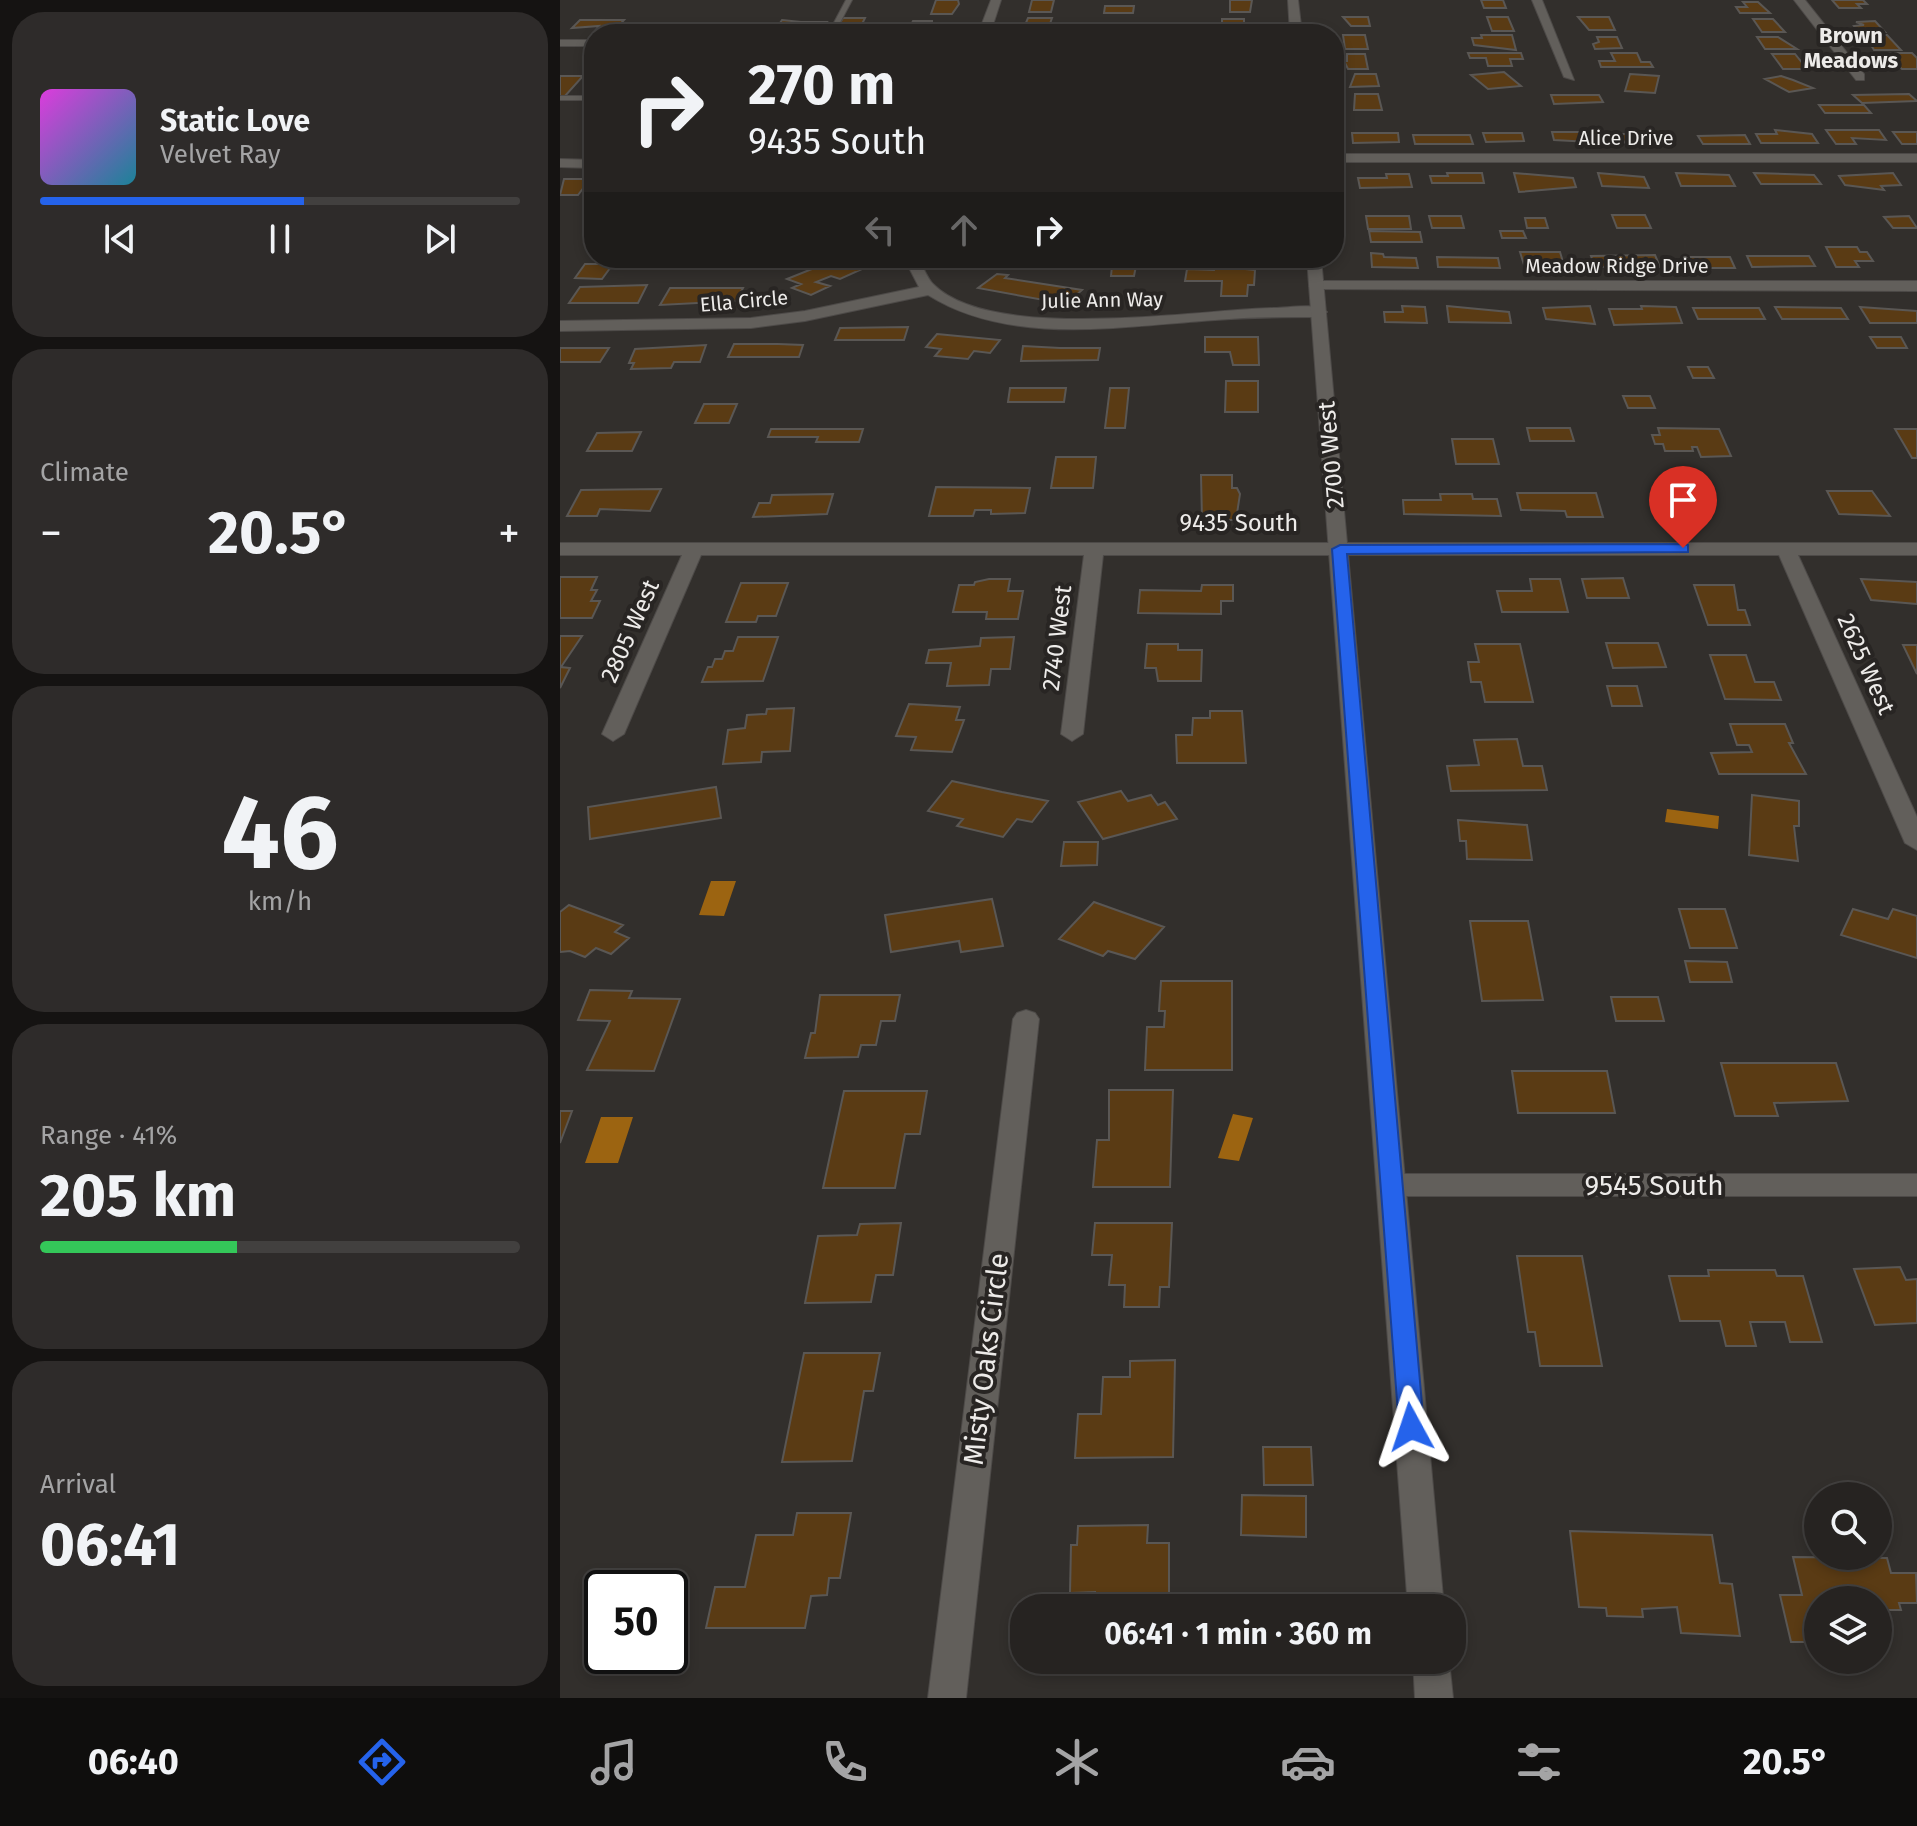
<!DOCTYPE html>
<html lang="en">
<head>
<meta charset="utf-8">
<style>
  body { margin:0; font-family:"Fira Sans",sans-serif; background:#2e2b2a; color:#f1f3f6; height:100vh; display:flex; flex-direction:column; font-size:30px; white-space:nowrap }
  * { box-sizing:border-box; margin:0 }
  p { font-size:26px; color:#a4a4a5 }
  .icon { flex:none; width:44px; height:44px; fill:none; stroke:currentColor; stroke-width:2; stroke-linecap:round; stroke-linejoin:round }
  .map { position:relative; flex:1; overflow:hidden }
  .details { display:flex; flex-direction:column; gap:12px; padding:12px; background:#151312; width:560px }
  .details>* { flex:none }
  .top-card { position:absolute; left:24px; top:24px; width:760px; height:244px; border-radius:32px; box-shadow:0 4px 12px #0003,0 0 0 2px #42403f; background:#262321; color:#f1f3f6; overflow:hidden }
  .buttons { position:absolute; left:1244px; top:1482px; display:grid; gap:16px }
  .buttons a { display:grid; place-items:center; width:88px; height:88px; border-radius:50%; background:#262321; box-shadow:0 4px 12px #0003,0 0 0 2px #42403f; font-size:40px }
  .speed { position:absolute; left:24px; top:1570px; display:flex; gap:16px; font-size:40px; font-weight:700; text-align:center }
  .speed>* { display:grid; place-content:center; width:104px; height:104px; border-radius:50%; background:#262321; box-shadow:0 4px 12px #0003,0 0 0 2px #42403f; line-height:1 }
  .speed .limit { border:4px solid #111; border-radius:12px; background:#fff; color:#111 }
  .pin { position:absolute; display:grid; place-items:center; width:68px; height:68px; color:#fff; margin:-82px -34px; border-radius:50% 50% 50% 0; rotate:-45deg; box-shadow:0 0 8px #0007 }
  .pin .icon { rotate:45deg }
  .me { position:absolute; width:88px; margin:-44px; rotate:355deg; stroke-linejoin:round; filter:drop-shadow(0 0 6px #0008) }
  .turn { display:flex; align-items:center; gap:28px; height:168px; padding:0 32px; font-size:36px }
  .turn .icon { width:104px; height:104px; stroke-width:2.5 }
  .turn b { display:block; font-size:56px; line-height:68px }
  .lanes { display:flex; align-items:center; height:76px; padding:0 32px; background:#0003; justify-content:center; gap:40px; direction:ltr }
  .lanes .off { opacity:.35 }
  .big { font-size:60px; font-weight:700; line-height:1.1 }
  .details .card { flex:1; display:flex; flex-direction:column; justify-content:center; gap:12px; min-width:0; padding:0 28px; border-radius:32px; background:#2e2b2a }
  .details .dial { align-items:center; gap:0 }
  .dial b { font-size:104px; line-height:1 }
  .song { display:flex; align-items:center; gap:24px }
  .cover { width:96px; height:96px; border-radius:12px; background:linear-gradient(135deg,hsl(300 70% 55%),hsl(190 70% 35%)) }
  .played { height:8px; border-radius:4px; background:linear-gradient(90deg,#2563eb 55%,#42403f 55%) }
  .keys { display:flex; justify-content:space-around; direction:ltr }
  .heat { display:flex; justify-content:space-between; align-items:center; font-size:44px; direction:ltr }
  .charge { height:12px; border-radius:6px; background:linear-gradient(90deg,#34c759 41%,#42403f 0) }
  .trip { position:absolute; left:450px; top:1594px; width:456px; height:80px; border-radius:32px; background:#262321; box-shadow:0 4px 12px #0003,0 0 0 2px #42403f; font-weight:700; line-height:80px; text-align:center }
  .tab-bar { display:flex; height:128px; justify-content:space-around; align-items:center; background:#0f0e0d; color:#a4a4a5 }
  .tab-bar .icon { width:56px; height:56px }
  .tab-bar .current { color:#2563eb }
  .tab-bar b { font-size:36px; color:#f1f3f6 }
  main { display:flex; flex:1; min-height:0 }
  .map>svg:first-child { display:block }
</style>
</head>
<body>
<main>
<section class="details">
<div class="card">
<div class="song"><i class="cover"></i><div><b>Static Love</b><p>Velvet Ray</p></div></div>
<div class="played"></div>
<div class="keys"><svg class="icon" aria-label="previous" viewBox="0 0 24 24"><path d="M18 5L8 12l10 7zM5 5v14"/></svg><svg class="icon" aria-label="pause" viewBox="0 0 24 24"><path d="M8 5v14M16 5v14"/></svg><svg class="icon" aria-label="next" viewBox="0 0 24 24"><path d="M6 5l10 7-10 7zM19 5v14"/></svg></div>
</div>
<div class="card"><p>Climate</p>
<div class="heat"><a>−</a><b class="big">20.5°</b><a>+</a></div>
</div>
<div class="card dial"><b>46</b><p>km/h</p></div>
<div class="card"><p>Range · 41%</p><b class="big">205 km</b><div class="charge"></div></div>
<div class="card"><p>Arrival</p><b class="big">06:41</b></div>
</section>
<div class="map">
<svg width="1357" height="1698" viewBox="0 0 1357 1698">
  <rect width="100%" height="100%" fill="#322f2c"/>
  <path fill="#9c6411" d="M1107,809l52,7 -1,13 -53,-7z
    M151,881h25l-12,35 -25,-1z
    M673,1114l20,4 -14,43 -21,-3z
    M41,1117h32l-15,46h-33z"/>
  <path fill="#5a3b14" stroke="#5a5754" stroke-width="2" d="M376,0h22l1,4 -7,10h-21z
    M472,0h22l-3,12h-22z
    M670,0h22l-2,12h-20z
    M921,0h22l3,8h-22z
    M1272,0h31l4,4h-10l4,4h-22z
    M1183,2h15l12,11h-30l-4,-6h11z
    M545,6h29l-1,7h-29z
    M783,17h25l2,9h-19z
    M927,17h21l6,14h-22z
    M1018,17h31l6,13h-26z
    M283,18h22l-4,8h-23z
    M468,18h24l-5,14h-25z
    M662,19h22v8h-4v5h-18z
    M1193,19h20l12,13h-23z
    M20,20h44l-10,11h-19l4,-5 -27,2z
    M222,20l19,2h26l-4,8 -49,2z
    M353,21h19v6h16l-2,5 -38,-1z
    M1315,21l10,11h-26l-5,-6 10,-1 -8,-3z
    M80,23l23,2h22l-5,7h-48z
    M146,26h51l-4,6h-52z
    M783,35h22l3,14h-23z
    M921,35h31l4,15 -42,-5 -2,-7h10z
    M1305,35h22l14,15h-27z
    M1037,37h20l5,11 -27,1 -2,-5 6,-2z
    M1197,37h21l19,12h-32z
    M908,53h53l2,6h-13l2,7h-24l-2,-8h-16z
    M1051,53h26l4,9h9l3,5h-52l-2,-6h16z
    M1328,53h24l5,5v11h-15l-15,-12h4z
    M787,54h18l3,15h-20l-4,-8h3z
    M1212,54h23l12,15h-24z
    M944,72l17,14 -33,3 -17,-14z
    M795,74h21l3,12 -29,1z
    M1070,74l29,2 -4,17 -30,-2z
    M0,76h23l-18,20h-5z
    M1221,76l12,4 20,8 -24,4 -24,-13z
    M795,94h23l4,16h-28z
    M1349,94l8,7 -55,2 -9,-8z
    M991,95h48l4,7 -49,2z
    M1259,105h45l7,8h-46z
    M1215,130l37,4 6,9h-57l-5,-9h21z
    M1266,130h53l7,10 -34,-2 4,6h-20z
    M992,132h52l5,11 -55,-3z
    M1333,132h24v12h-15z
    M792,133h46l1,9 -46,1z
    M923,133h39l2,8 -38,1z
    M1059,134h39l4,7 -36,3z
    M853,135h57l3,9h-58z
    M1185,135l5,9h-47l-5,-8z
    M887,173h35l2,10h-52l-2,-7h18z
    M954,173l59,5 3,9 -57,5z
    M1038,173l46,4 5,11 -47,-2z
    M1116,173l53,2 6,11h-54z
    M1194,173l60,2 7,9h-60z
    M1333,173l8,12 -20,1 3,4 -39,-5 -6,-9z
    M826,174h23l3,13 -52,1 -2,-10h29z
    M4,179h26l-12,16h-18z
    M1052,215h33l6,13h-34z
    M806,216h43l2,13h-43z
    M869,216h32l3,12h-32z
    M1349,216l8,12h-24l-9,-11z
    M965,218h20l3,10h-21z
    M809,231l51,1 2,10h-51z
    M940,231h23l3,7h-24z
    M1266,247h31l3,5h7l6,9h-18l4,6h-23z
    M960,252h40l3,10h-17l2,6h-23z
    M811,253l12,1 1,3 32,1 2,10 -46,-1z
    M1095,255l5,12h-65l-4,-11z
    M1187,256h62l6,10 -63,1z
    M877,257l61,1 2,10 -62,-1z
    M1124,257h46l5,11h-46z
    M253,258h9l38,12 -20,9 -9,-3 -15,6 14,4 -19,9 -19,-7 9,-4 -14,-5 25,-10 -13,-5z
    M493,258h24l-3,11 -24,-1z
    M25,264h28l-11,15 -27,-1z
    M552,266h24l-2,10h-23z
    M655,266l40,4 -1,15h-6l-1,11h-26l1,-15h-37l2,-12 27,1z
    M437,274l11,1 -3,3 77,12 -16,14 -88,-16z
    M87,285l-9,18h-69l11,-16z
    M110,288h73l-7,13 -76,4z
    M842,306l23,1 2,16 -42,-1 -1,-10h19z
    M887,306l62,6 2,11 -62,-1z
    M1030,306l5,18 -49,-5 -3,-11z
    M1081,306l35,1 6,16 -68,2 -5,-16h33z
    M1215,307l66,1 7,11h-66z
    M1300,307l57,4v12h-47z
    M1133,308h66l6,11h-67z
    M348,327l-4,13h-69l5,-12z
    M377,334l63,6 -10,13 -16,-2 -6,8 -33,-3 6,-7 -15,-2z
    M645,337h53l1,28h-26l-3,-13h-25z
    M1310,337h31l6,11h-30z
    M174,344h44l25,1 -4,12h-71z
    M146,345l-6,17h-26l-3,6 -40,1 3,-6h-5l6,-14z
    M463,346l37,2h40l-2,12 -77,1z
    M0,348h49l-9,14h-40z
    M1128,367h20l6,11h-21z
    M666,381h32v31h-33z
    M450,388h56l-2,14h-56z
    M550,388h19l-4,40h-20z
    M1063,396h27l5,12h-27z
    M144,404h33l-8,19h-34z
    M967,428h43l4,13h-44z
    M1098,428l61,1 12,27 -30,1 -4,-10h-5l1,4h-28l-2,-7h-8l-3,-9h8z
    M211,429h92l-4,13h-43l2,-5h-50z
    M1335,429h22v29h-5z
    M81,432l-9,19h-45l10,-18z
    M892,439h41l6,25h-43z
    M496,457h40l-3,31h-42z
    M641,475h31v13h5l3,6 -4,26h-34z
    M376,487l94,1 -5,25 -34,1v-4h-16l-2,6h-44z
    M101,489l-11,22 -50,-2 -3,7h-30l14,-26z
    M1267,491h45l18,25 -51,-2z
    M957,493h79l7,24h-36l-2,-6 -44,-1z
    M273,494l-6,20 -74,3 6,-14h11l2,-8z
    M880,494h32l1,5h24l4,17 -97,-2 -1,-14h38z
    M0,577h37l-6,13h6l-6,11h9l-8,17h-32z
    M1063,578l6,20h-42l-5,-19z
    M429,579h21l-2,12h15l-5,28h-32l1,-7h-34l6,-27h15l1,-3z
    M970,579h30l8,33h-66l-5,-21h35z
    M1301,579l56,3v22l-46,-4z
    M181,583h47l-12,33h-18l-2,6h-30z
    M642,585h31v16h-12v13l-83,-1 2,-23 61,1z
    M1134,585h40l4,25h7l5,15h-42z
    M0,636h22l-21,31 9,1 -10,20z
    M178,637h40l-15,44 -61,1 6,-15h4l3,-8h7l3,-8h8z
    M454,637l-4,32h-19l-2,16 -42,1 4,-23h-25l3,-13 51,-4 1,-8z
    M1046,643h52l8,24 -53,1z
    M587,644h31v6h24l-1,31h-43l-2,-13h-11z
    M915,644h45l13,58h-48l-4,-20h-10l-3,-20h11z
    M1343,645h14v29z
    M1150,655h36l9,27h19l7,18 -56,-1z
    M1047,686h30l5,20h-30z
    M349,704l51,3 -4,13h8l-12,32 -41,-2 5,-13 -20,-1z
    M234,708l-4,43 -28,1 -1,10 -38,2 5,-34 17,-2 2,-13 19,-1 1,-5z
    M650,711h32l4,52h-69l-1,-28h16l1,-17h17z
    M1170,724h55l8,19h-4l17,31h-87l-8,-21 41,-1 -3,-7h-12z
    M957,739l6,27h19l5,24 -96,1 -4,-25 32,-1 -5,-25z
    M392,781l50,11 46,9 -16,21 -15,-3 -14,18 -46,-11 6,-7 -35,-8z
    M156,787l5,31 -131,21 -2,-32z
    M561,791l7,10 23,-6 7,10 7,-3 12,17 -74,20 -25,-37z
    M1192,795l47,6v25h-5l4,35 -49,-6z
    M898,820l69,5 5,35 -65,-1 -1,-18h-6z
    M504,842h34l-1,23 -36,1z
    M432,899l11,47 -42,6 -2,-11 -68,11 -6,-37z
    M534,902l70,25 -29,32 -27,-8 -5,5 -44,-17z
    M9,905l54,20 -8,7 14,6 -18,16 -15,-6 -11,9 -15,-6 -10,1v-40z
    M1119,909h46l12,39h-47z
    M1293,909l35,10 5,-10 24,7v42l-76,-23z
    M910,921h58l15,79 -61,1z
    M1125,961l42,1 5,20h-42z
    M601,981h71v89h-87l2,-43h17l1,-16h-6z
    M30,990l42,1 -3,7 51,1 -26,72 -67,-1 23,-49 -32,-1z
    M260,995h80l-5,26h-14l-5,24h-15l-3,12 -53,1 6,-25h4z
    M1051,997h47l6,24h-48z
    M1161,1063h115l12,38 -74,2 4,13h-43z
    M952,1071h95l8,42h-97z
    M549,1090h64l-3,97h-77l4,-47h12z
    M284,1091h83l-7,43h-15l-10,54h-72z
    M0,1111h12l-12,32z
    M341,1223l-8,52h-17l-5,27 -66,1 13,-67 39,-1 3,-11z
    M535,1223h77l-3,64h-9l-1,20h-35l1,-22h-16l3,-30h-20z
    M957,1256h65l20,110h-62l-5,-34h-7z
    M1340,1267l6,13 11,-1v44l-42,2 -21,-56z
    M1148,1270h67l2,6h26l19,66h-32l-5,-20h-35l6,24h-30l-6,-25h-40l-11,-45h40z
    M244,1353h76l-7,38h-9l-12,70 -70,1z
    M615,1360l-2,97 -98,1 3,-44h23l2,-37h27v-16z
    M703,1447h48l2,38h-49z
    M682,1495l64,1v41l-65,-2z
    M237,1513h54l-11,65h-11l-2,17 -16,1 -6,32h-99l9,-41h30l11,-52h37z
    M588,1525l-1,18h22v65h-75l1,-16 -25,1 1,-48h6l1,-19z
    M1010,1531l142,4 8,48 12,1 8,52 -59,-3 -4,-26 -35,2 1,8 -36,-1 -1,-8 -27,-1z
    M1233,1557l94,1 4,15h25l1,30h-18l2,7h-23v-10h-60v42h-27l-11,-47h22z"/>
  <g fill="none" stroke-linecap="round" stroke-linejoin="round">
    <defs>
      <path id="lane" d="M286,0h6l-18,34h-6z
        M0,96h34v4h-34z"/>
      <path id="street" d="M431,0h10l-11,34h-12z
        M972,0h10l32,80 -10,-3z
        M1234,0h11l59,74v6h-8z
        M0,40h34v6h-34z
        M774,154h583v8h-583z
        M0,159l34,1v8l-34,-1z
        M344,258h14c5,8 9,20 15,26 58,59 262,26 341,24 15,0 42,-6 53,4l-8,5c-35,0 -69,0 -104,3 -92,6 -204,27 -287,-25l-123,26 -54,7 -191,3v-10l191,-3 54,-7 114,-24z
        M757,281h600v10l-605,-2 -3,-3z
        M0,543h1357v12h-119l119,262v33l-12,-7 -126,-288h-676l-20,179 -11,7 -11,-7 23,-179h-383l-77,179 -11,7 -11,-7 80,-179h-122z
        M466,1010l9,3 4,6 -73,679h-38l85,-679 4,-6z
        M832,1174h525v22h-525l-10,-3 -5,-8 5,-8z"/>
      <path id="secondary" d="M728,0h10l4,34h-12z
        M747,258h14l123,1350h-36z
        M853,1660h36l4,38h-38z"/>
    </defs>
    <use href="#lane" stroke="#4d4a48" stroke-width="2"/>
    <use href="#street" stroke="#4d4a48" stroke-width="2"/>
    <use href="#secondary" stroke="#4d4a48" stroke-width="2"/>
    <use href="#lane" fill="#625f5b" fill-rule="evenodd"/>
    <use href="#street" fill="#625f5b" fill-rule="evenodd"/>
    <use href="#secondary" fill="#625f5b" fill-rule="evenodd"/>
  </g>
  <path fill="#2563eb" stroke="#184099" stroke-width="2" d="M1123,544l5,1v7l-341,2 77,873 -4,7 -9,3 -8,-3 -4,-7 -67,-878 8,-4z"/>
  <g text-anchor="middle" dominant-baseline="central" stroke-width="8" stroke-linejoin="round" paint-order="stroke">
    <g font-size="20" fill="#edebe9" stroke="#282523">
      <text x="1066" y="138">Alice Drive</text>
      <text x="1057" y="266">Meadow Ridge Drive</text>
      <text transform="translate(542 300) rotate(-1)">Julie Ann Way</text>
      <text transform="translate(184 301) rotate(-5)">Ella Circle</text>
    </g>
    <g font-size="22" font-weight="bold" fill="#edebe9" stroke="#282523">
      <text x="1291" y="35">Brown<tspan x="1291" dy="25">Meadows</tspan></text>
    </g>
    <g font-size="24" fill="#edebe9" stroke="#282523">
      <text transform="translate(771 455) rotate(-95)">2700 West</text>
      <text x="679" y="523">9435 South</text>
      <text transform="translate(70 631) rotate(-66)">2805 West</text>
      <text transform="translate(497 638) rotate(-83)">2740 West</text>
      <text transform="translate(1306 664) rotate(66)">2625 West</text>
    </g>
    <g font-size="28" fill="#edebe9" stroke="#282523">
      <text x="1094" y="1185">9545 South</text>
      <text transform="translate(426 1359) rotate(-83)">Misty Oaks Circle</text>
    </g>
  </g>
</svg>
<div class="buttons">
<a><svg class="icon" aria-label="search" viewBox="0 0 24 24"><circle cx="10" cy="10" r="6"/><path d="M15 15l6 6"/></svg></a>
<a><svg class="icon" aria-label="layers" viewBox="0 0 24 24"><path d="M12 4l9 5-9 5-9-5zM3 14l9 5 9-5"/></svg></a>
</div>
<div class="speed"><div class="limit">50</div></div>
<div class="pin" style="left:1123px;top:548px;background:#d93025"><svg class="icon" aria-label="arrive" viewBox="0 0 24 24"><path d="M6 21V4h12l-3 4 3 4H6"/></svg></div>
<svg class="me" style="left:851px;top:1427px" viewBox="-20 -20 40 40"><path d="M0-17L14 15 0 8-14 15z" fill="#2563eb" stroke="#fff" stroke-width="4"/></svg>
<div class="trip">06:41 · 1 min · 360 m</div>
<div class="top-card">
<div class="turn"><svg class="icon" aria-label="right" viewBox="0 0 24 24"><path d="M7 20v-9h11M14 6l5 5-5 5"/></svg><div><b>270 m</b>9435 South</div></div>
<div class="lanes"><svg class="icon off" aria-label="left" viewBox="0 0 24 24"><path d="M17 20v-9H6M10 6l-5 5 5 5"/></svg><svg class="icon off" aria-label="ahead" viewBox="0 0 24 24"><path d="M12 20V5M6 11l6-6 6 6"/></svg><svg class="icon" aria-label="right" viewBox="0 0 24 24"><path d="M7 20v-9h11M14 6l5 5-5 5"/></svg></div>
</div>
</div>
</main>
<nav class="tab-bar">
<b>06:40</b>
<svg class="icon current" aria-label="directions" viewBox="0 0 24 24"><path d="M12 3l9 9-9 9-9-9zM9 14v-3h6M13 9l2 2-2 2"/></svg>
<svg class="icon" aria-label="music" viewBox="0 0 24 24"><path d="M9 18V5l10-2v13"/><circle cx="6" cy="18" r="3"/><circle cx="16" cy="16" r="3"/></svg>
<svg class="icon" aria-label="phone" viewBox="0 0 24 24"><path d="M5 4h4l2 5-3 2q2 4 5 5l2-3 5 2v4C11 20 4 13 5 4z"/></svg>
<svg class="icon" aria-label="climate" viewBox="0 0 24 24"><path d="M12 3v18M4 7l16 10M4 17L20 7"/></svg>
<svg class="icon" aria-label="car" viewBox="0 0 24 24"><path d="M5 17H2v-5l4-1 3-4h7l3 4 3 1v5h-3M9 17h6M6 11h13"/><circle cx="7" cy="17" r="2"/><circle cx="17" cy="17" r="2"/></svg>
<svg class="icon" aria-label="filters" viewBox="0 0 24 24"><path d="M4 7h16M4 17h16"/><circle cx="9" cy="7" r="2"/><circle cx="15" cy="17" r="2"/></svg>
<b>20.5°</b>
</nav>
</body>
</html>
